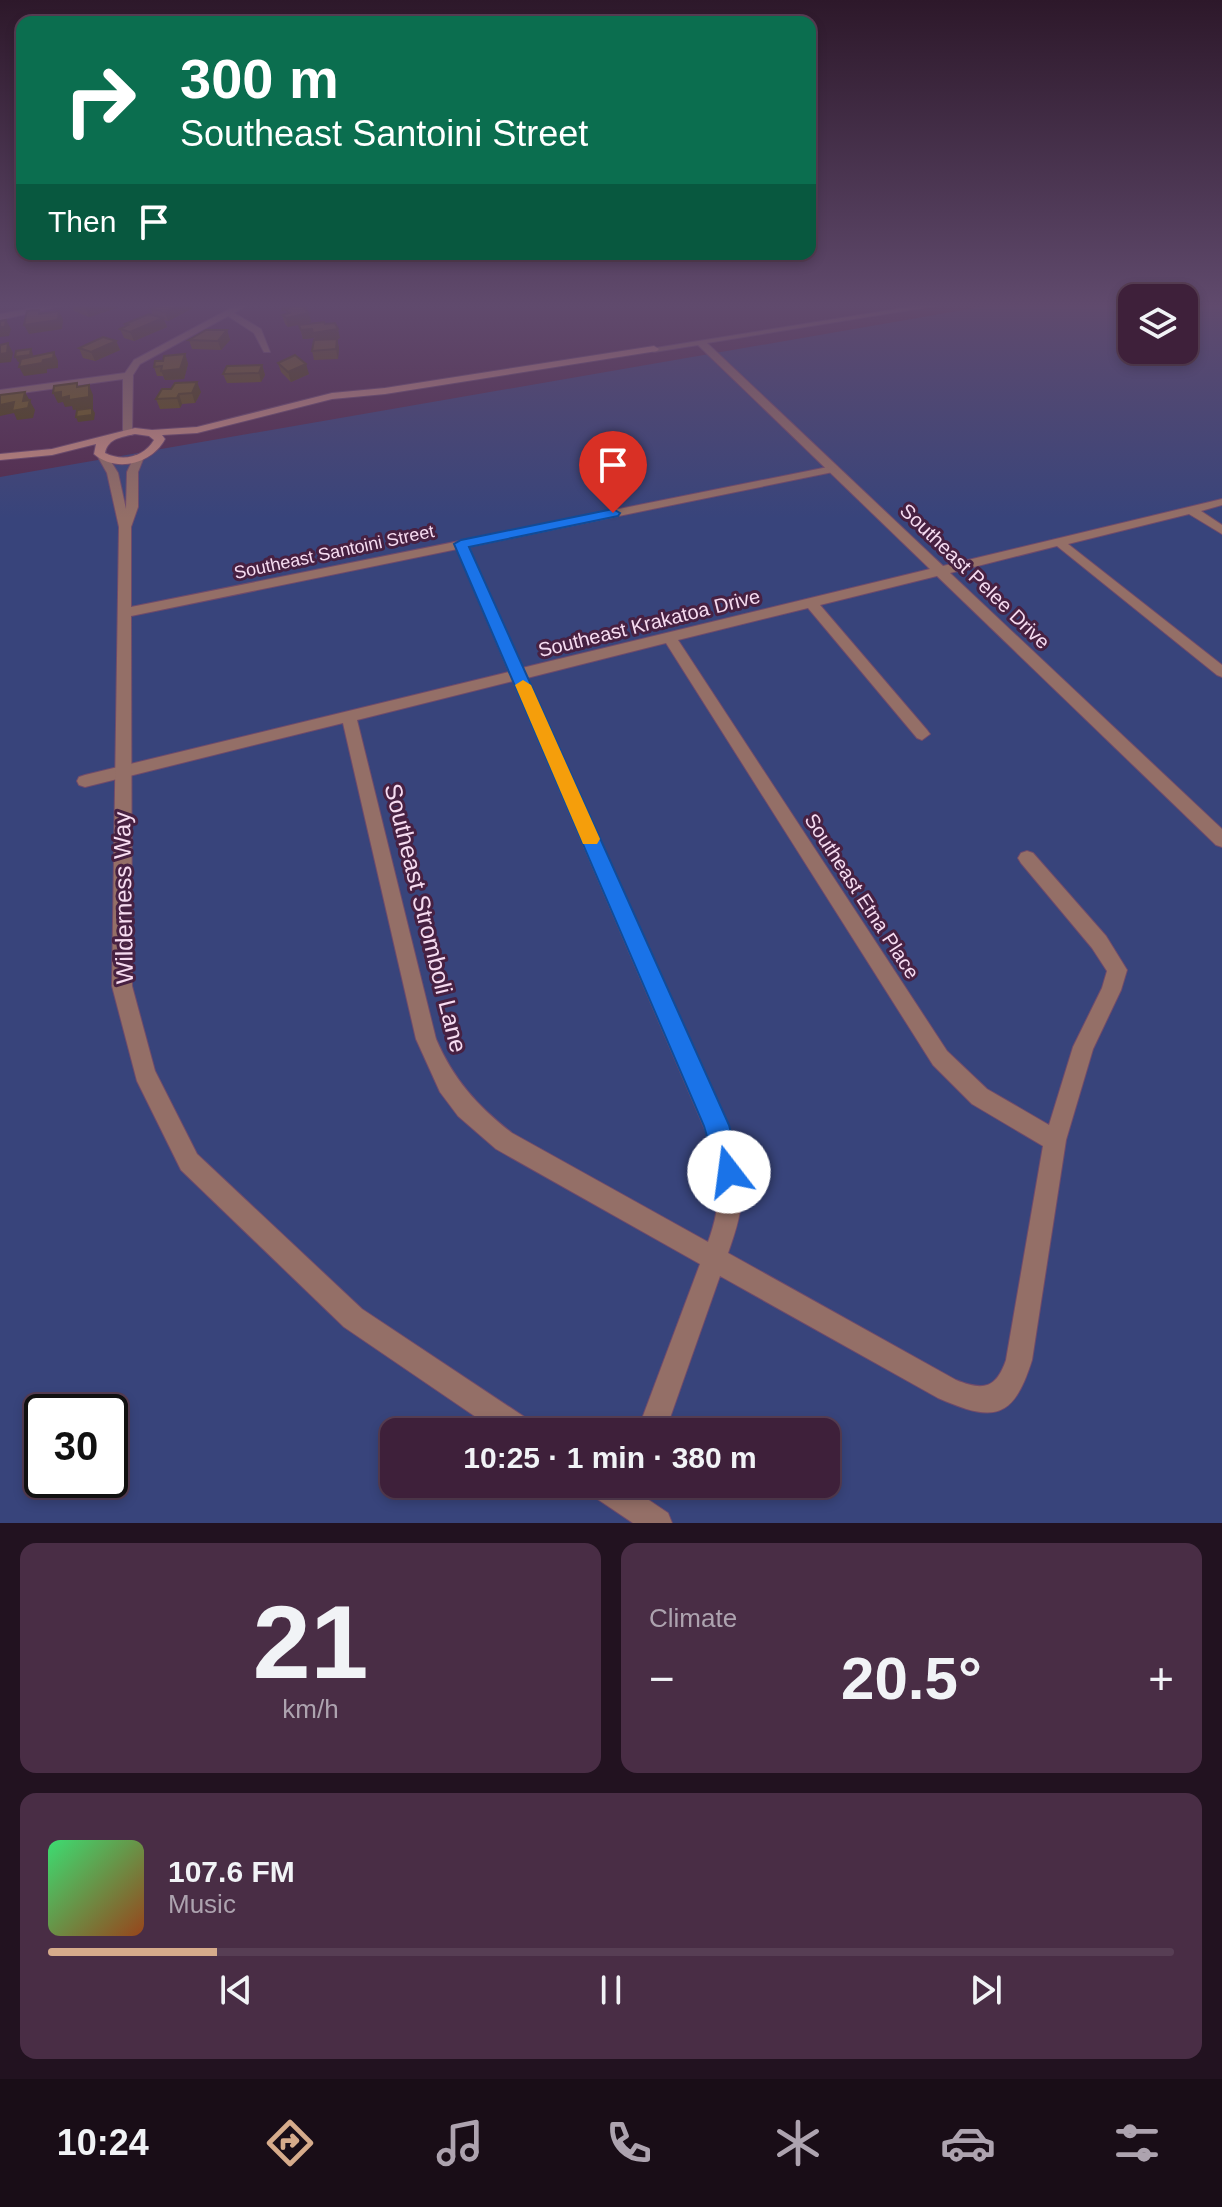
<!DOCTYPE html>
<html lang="en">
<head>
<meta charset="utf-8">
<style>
  body { margin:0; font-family:Arial,sans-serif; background:#492d45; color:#f1f3f6; height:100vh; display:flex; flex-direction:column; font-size:30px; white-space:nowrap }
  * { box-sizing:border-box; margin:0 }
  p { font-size:26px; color:#ada3af }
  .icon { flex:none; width:44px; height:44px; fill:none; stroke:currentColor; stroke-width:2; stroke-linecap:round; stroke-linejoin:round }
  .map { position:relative; height:1523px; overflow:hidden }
  .sheet { display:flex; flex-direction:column; gap:20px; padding:20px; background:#221220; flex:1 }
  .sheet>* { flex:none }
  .guide { position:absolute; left:16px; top:16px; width:800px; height:244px; border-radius:16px; box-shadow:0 4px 12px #0003,0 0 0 2px #573e54; background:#0b6e4f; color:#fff; overflow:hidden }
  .controls { position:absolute; left:1118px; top:284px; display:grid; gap:16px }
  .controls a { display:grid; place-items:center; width:80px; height:80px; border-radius:16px; background:#3e203a; box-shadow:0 4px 12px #0003,0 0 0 2px #573e54; font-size:40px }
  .speed { position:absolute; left:24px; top:1394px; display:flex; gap:16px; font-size:40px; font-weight:700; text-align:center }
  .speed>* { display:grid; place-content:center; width:104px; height:104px; border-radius:50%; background:#3e203a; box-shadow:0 4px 12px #0003,0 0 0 2px #573e54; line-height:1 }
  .speed .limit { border:4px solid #111; border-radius:12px; background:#fff; color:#111 }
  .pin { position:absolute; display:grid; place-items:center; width:68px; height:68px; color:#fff; margin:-82px -34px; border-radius:50% 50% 50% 0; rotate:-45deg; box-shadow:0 0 8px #0007 }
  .pin .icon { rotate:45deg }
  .me { position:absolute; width:88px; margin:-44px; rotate:345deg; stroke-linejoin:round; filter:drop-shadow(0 0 6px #0008) }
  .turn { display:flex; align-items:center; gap:28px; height:168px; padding:0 32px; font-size:36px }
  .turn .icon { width:104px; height:104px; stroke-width:2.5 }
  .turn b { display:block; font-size:56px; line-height:68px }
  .then { display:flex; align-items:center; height:76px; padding:0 32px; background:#0003; gap:16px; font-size:30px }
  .big { font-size:60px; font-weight:800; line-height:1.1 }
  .sheet .widget { flex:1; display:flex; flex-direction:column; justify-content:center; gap:12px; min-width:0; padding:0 28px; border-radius:16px; background:#492d45 }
  .sheet .dial { align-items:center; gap:0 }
  .dial b { font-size:104px; line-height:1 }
  .song { display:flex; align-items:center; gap:24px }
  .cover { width:96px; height:96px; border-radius:12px; background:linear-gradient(135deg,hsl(140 70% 55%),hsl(20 70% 35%)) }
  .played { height:8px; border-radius:4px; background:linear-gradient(90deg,#d6ab8b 15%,#573e54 15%) }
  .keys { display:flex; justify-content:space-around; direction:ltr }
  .heat { display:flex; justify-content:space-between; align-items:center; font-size:44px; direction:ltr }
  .sheet .tiles { flex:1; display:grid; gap:20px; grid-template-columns:1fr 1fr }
  .widget:last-child { grid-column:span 2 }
  .trip { position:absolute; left:380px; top:1418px; width:460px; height:80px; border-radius:16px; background:#3e203a; box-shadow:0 4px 12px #0003,0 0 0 2px #573e54; font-weight:800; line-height:80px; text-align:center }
  .dock { display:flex; height:128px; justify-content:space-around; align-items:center; background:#190d17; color:#ada3af }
  .dock .icon { width:56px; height:56px }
  .dock .selected { color:#d6ab8b }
  .dock b { font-size:36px; color:#f1f3f6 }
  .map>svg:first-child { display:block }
</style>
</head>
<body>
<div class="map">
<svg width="1222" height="1523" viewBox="0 0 1222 1523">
  <rect width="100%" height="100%" fill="#522b4d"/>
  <path fill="#38447b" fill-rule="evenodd" d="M992,305h140v45h52v-45h38v1218h-1222v-1046zM42,1412h68v68h-68zM394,1432h432v52h-432z"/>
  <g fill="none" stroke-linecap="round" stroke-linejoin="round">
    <defs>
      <path id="minor" d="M49,305h15l-64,15v-6z
        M237,305h10l-13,8 27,16 9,23h-6l-10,-19 -26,-17 -88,48 -7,11 -1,60 -9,-2v-54l-123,17v-6l125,-17 9,-13z
        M922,305h18l-233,38 236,223 279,-67v6l-21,6 21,14v9l-33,-20 -121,30 154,121v12l-5,-2 -160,-129 -107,27 272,256v18l-6,-2 -279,-269 -117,29 107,125 3,4 -8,6 -5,-2 -109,-130 -130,32 269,411 40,38 62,36 24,-78 29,-59 5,-17 -15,-23 -71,-85 -3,-5 3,-5 6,-2 6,2 73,83 21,34 -6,20 -28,59 -27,91 -34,220c-19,61 -39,62 -94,38l-218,-122 -55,156h-28l63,-168 -204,-115 -38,-33 -18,-24 -24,-53 -73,-316 -258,64 -6,-2 -2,-4 2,-4 6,-2 424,-103 -54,-128 6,-4 6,4 55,124 408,-99 -232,-224 -44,7 -5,-3zM666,643l267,422 39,39 71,42 -37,214c-10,29 -23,31 -50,20l-228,-127c14,-39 17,-57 10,-98l-211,-477zM513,681l203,474c4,33 4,55 -8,87l-196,-109c-34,-26 -59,-54 -76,-94l-79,-319z"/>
      <path id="tertiary" d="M99,455h8l11,18 8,36 1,-37 8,-17 9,2 -6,15v35l-7,20v80l702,-141 6,3 -6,3 -702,144 1,370 23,85 42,83 165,155 170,113 4,10h-38l-154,-105 -163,-157 -44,-89 -25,-95 7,-459 -12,-54 -9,-16z
        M586,1484h39l43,29 4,10h-39l-43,-29z"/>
      <path id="secondary" d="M654,346l5,3 -2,2 -272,43 -53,5 -135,34 -35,2 3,4c-13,25 -49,34 -71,15l2,-10 -44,11 -52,5v-6l52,-5 83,-21 17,2 45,-3 135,-34 53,-5zM135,434l14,2 5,4c-10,17 -31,22 -49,13 3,-15 17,-16 30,-19z"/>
    </defs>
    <use href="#minor" stroke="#704b6b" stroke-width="2"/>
    <use href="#tertiary" stroke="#704b6b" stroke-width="2"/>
    <use href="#secondary" stroke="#704b6b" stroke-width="2"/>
    <use href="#minor" fill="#946f67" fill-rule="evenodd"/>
    <use href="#tertiary" fill="#946f67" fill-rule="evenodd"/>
    <use href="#secondary" fill="#c68b7e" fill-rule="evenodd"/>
  </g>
  <path fill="#5f4d10" d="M72,305h43l2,3 -28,9 -15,-6z
    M161,305h31l1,3 -25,13 -4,-1 3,7 -33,14 -10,-3 -4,-9 6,-2 -1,-3 28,-9 -2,-6z
    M281,305h26l1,3h-4l7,14 -23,5 -3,-3 -3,-9 4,-1v-3h-4z
    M325,324l15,14 -3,1 2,9 -1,11 -24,1 -2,-9 3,-11 -1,-2 -11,1 -4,-14z
    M227,330l3,10 -9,10 -29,-1 -3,-9z
    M116,341l4,9 -25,11 -12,-3 -4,-10z
    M185,354l3,10 -4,15 -19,1 -2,-4h-6l-3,-9 9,-6z
    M278,363l31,11 -18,8 -10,-10z
    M262,365l3,10 -4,7 -34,1 -4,-9z
    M162,389l39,3 -6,11 -13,1 -2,4 -20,1 -4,-10z"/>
  <path fill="#4d3f0d" d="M96,305h19l2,3 -28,9 -4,-9z
    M180,305h12l1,3 -25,13 -3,-9z
    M281,305h26l1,3 -26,3z
    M39,310l5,8 15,-7 4,9 -1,9 -33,5 -5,-9 15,-11z
    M309,313l2,9 -23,5 -2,-9z
    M163,318l4,9 -33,14 -4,-9z
    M6,320l5,9 -2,7 -9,1v-10z
    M312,329l2,9 -11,1 -2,-9z
    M338,329l2,9 -3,1 2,9 -1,11 -2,-10 -20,-7 -3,-9z
    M227,330l3,10 -9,10 -3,-9z
    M116,341l4,9 -25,11 -4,-9z
    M8,343l5,10 -2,9 -11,1v-9z
    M31,349l2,5 -1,6 -14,2 -3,-5z
    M54,352l4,9v7l-11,1v4l-23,3 -5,-9 24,-7z
    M185,354l3,10 -4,15 -19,1 -4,-9z
    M306,364l3,10 -18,8 -3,-10z
    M262,365l3,10 -4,7 -2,-9z
    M197,382l4,10 -6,11 -3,-10z
    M89,385l4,10v12l-20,3 -1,-4 -7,1 -2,-5 -5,1 -5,-10z
    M25,392l10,18 -2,8 -16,2 -3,-7 -14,3v-11l23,-4z
    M179,394l3,10 -2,4 -3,-10z
    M92,408l3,5 -1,7 -16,2 -2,-5z"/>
  <path fill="#6e5a13" stroke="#4d3f0d" stroke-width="2" d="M77,305h19l-11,3z
    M161,305h19l-15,7 -14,-3z
    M301,305l8,8 -23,5 -4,-3 8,-2 -5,-4z
    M39,310v4l20,-3 -1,9 -34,5 3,-14z
    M149,314l14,4 -33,14 -10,-3 8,-4 -3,-1z
    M6,320l-1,7h-5v-6z
    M324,322l1,2 10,-1 3,6 -25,4 -1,-4 -11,1 -2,-5z
    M206,330h21l-9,11 -29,-1z
    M103,337l13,4 -25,11 -12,-4z
    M337,339l-1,10 -24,2 2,-11z
    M8,343l-1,10 -7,1v-9z
    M31,349l-1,6 -15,2 1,-6z
    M54,352l-1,6 -10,2 -1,3 -23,4 2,-8z
    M185,354l-5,15 -19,2 1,-5 -8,1 1,-6h8l1,-5z
    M295,355l11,9 -18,8 -10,-9z
    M262,365l-3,8 -36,1 4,-8z
    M197,382l-5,11 -13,1 -2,4 -21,1 6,-10h9l4,-6z
    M77,383v4l12,-2v12l-20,3v-4l-8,2v-6l-8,1 1,-7z
    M25,392l-2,9 7,-1 -2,8 -16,3 2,-9 -14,3v-10z
    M92,408v7l-16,2 1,-7z"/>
  <linearGradient id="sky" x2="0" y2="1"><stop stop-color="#2d182a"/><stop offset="0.59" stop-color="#604a6d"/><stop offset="1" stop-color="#604a6d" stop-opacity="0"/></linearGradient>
  <rect width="1222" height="518" fill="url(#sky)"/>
  <path fill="#1a73e8" stroke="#114b97" stroke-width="2" d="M613,509l7,4 -2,3 -149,31 260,578 13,47 -3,9 -10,4 -9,-4 -16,-55 -250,-582 7,-4z"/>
  <path fill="#f59e0b" d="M523,680l8,5 69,154 -3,5h-14l-2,-5 -66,-154z"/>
  <g text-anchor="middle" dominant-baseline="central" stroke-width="6" stroke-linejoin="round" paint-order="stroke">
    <g font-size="18" fill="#f6dcf1" stroke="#472142">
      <text transform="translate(334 552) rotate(-12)">Southeast Santoini Street</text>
    </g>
    <g font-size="20" fill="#f6dcf1" stroke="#472142">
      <text transform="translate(975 576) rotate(44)">Southeast Pelee Drive</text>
      <text transform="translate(649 623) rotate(-14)">Southeast Krakatoa Drive</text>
      <text transform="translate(862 896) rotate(57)">Southeast Etna Place</text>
    </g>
    <g font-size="24" fill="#f6dcf1" stroke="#472142">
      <text transform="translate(123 898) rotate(-91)">Wilderness Way</text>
      <text transform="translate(426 918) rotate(76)">Southeast Stromboli Lane</text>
    </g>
  </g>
</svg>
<div class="controls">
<a><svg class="icon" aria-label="layers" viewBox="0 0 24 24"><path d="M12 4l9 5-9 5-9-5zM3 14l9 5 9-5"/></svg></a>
</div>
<div class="speed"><div class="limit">30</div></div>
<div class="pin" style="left:613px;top:513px;background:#d93025"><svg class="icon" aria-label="arrive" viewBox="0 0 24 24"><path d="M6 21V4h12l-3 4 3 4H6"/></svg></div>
<svg class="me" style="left:729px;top:1172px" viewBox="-20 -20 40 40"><circle r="19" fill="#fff"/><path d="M0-13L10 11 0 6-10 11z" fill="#1a73e8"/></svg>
<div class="trip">10:25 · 1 min · 380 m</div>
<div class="guide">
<div class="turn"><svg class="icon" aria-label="right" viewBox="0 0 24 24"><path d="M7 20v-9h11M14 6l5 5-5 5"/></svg><div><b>300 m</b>Southeast Santoini Street</div></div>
<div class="then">Then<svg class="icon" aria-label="arrive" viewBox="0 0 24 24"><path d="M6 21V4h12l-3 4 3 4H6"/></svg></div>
</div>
</div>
<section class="sheet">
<div class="tiles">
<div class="widget dial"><b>21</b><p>km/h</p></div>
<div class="widget"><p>Climate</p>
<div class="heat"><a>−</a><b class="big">20.5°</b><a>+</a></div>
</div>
<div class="widget">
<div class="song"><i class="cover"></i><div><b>107.6 FM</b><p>Music</p></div></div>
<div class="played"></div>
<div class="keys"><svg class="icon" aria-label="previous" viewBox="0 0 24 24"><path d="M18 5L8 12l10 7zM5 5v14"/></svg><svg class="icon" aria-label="pause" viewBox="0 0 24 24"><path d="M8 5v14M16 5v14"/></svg><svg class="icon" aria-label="next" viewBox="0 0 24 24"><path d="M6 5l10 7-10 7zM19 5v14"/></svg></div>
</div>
</div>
</section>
<nav class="dock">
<b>10:24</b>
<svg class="icon selected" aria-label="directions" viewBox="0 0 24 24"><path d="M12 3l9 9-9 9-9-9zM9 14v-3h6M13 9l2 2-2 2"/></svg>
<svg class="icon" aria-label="music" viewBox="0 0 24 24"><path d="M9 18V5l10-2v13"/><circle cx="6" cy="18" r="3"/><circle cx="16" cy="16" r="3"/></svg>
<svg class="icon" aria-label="phone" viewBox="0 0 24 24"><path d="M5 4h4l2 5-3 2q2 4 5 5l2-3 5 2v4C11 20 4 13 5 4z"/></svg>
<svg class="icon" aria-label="climate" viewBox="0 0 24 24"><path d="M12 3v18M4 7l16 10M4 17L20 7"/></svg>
<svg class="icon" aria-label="car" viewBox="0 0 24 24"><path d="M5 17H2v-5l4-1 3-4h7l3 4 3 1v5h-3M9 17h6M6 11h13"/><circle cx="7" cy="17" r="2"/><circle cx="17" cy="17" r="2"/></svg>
<svg class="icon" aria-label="filters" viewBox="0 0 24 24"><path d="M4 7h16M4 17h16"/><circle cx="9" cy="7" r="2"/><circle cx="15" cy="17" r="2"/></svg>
</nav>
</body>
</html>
